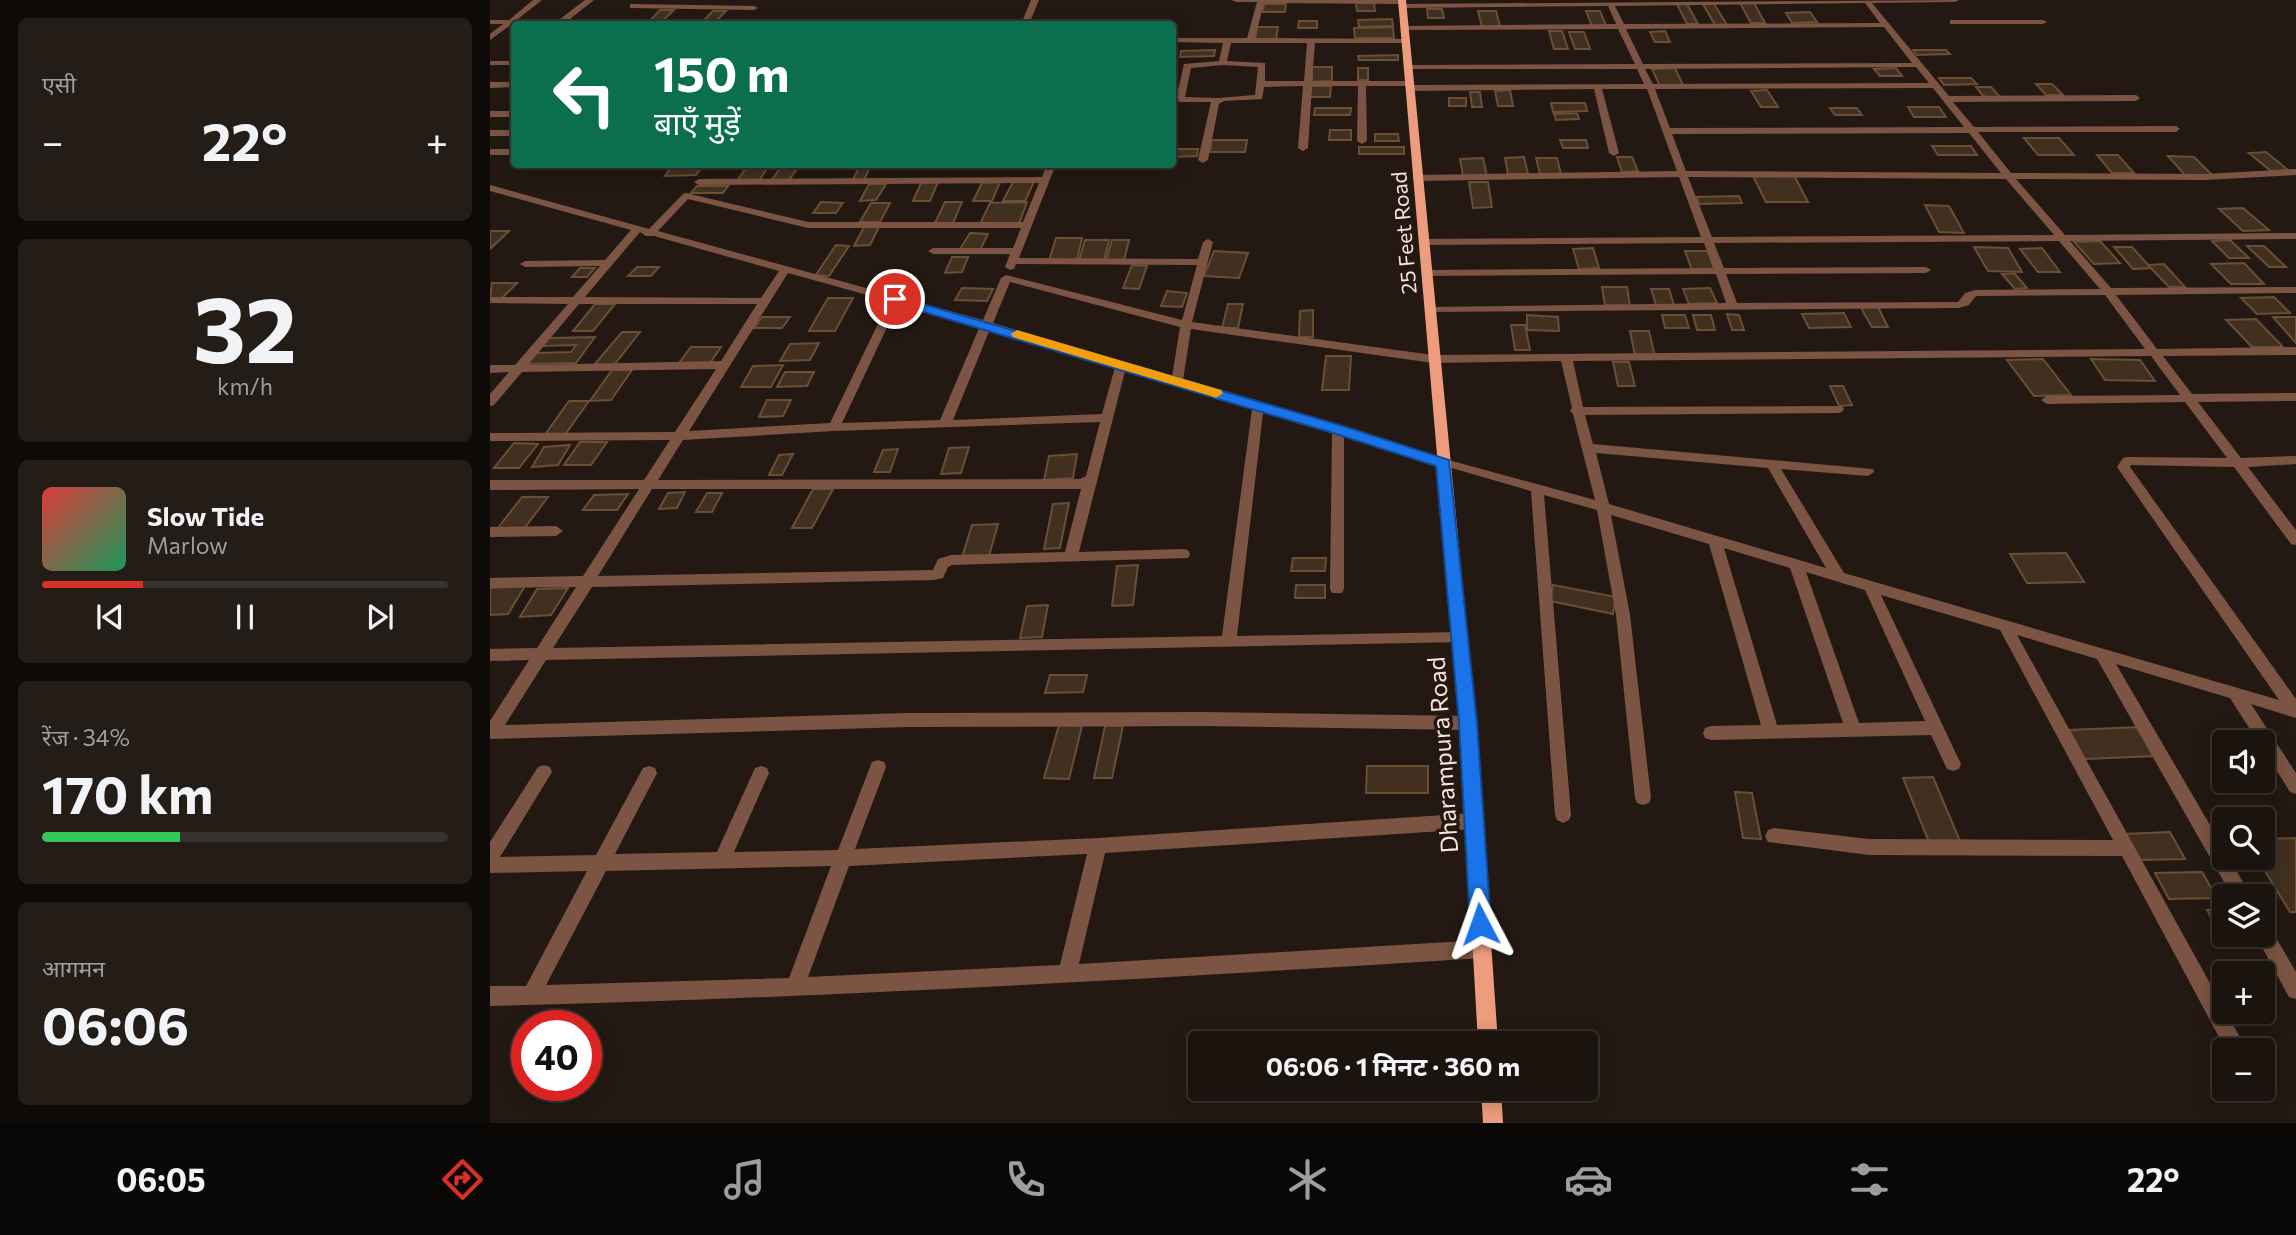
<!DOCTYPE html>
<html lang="hi">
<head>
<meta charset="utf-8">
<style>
  body { margin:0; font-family:Commissioner,"Noto Sans Devanagari",sans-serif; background:#231c17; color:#f1f3f6; height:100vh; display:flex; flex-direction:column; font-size:26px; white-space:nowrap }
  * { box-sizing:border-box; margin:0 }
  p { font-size:23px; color:#9f9e9e }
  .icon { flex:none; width:38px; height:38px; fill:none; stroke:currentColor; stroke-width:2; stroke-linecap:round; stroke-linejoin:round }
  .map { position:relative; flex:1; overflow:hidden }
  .panel { display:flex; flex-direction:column; gap:18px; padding:18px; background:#0e0a08; width:490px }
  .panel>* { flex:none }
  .hud { position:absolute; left:21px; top:21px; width:665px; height:147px; border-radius:7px; box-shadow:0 4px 18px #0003,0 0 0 2px #38322e; background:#0b6e4f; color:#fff; overflow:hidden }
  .fabs { position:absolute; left:1722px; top:730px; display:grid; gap:14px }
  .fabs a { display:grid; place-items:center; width:63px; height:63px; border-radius:7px; background:#1a130e; box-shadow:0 4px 18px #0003,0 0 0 2px #38322e; font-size:35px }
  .speed { position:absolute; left:21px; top:1010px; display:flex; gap:14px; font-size:35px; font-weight:700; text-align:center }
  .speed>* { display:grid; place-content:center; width:91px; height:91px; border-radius:50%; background:#1a130e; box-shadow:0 4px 18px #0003,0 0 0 2px #38322e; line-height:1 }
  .speed .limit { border:10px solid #d22; background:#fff; color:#111 }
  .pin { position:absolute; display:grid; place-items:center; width:60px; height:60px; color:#fff; margin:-30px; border:4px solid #fff; border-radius:50%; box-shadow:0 2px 7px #0007 }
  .me { position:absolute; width:77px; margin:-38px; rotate:356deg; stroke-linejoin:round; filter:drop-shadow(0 0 5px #0008) }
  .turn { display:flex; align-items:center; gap:24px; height:147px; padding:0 28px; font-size:32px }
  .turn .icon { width:91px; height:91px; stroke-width:2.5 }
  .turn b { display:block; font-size:49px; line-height:60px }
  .big { font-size:52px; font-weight:700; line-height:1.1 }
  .panel .card { flex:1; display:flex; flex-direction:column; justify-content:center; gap:10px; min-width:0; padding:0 24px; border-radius:10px; background:#231c17 }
  .panel .dial { align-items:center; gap:0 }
  .dial b { font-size:91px; line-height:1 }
  .song { display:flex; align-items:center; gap:21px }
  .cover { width:84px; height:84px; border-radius:10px; background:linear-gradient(135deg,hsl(0 70% 55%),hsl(150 70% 35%)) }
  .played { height:7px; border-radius:4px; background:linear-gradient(90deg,#d93025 25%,#38322e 25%) }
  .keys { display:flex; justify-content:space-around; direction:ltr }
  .heat { display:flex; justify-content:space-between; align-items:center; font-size:38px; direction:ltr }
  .charge { height:10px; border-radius:5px; background:linear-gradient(90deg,#34c759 34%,#38322e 0) }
  .trip { position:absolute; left:698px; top:1031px; width:410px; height:70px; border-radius:7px; background:#1a130e; box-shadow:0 4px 18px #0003,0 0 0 2px #38322e; font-weight:700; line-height:70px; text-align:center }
  .dock { display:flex; height:112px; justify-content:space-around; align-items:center; background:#0a0806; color:#9f9e9e }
  .dock .icon { width:49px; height:49px }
  .dock .selected { color:#d93025 }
  .dock b { font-size:32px; color:#f1f3f6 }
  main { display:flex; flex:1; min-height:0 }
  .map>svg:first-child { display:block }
</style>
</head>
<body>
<main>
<section class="panel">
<div class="card"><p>एसी</p>
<div class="heat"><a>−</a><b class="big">22°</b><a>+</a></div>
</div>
<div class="card dial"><b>32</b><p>km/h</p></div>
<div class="card">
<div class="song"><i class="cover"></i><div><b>Slow Tide</b><p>Marlow</p></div></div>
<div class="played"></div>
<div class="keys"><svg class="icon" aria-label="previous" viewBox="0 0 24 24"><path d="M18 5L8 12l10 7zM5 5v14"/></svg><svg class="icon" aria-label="pause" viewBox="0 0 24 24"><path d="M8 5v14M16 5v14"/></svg><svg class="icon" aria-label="next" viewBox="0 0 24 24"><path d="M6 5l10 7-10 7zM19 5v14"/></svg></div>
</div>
<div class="card"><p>रेंज · 34%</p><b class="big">170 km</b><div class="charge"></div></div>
<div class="card"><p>आगमन</p><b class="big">06:06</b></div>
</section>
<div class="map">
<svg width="1806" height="1123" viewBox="0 0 1806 1123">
  <rect width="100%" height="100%" fill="#231912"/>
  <path fill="#413020" stroke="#6a4e35" stroke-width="2" d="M866,3h18l1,8h-18z
    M1250,3h14l11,20h-14z
    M774,4h22l-1,8h-22z
    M1187,4h10l11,20h-11z
    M1213,4h11l13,21h-12z
    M937,9h15l2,9h-16z
    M170,10h14l-14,13 -13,1z
    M223,11h13l-13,13h-13z
    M988,11h18l4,16h-18z
    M1096,11h14l6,15h-14z
    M1320,12l7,10 -25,1 -6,-10z
    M902,19l1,7 -34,1 -1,-7z
    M809,21h18v7h-19z
    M767,27h21l-2,13 -21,-1z
    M903,27l1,11h-39l-1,-10z
    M1059,31h13l6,18h-14z
    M1175,31l5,11h-15l-5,-10z
    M1079,32h15l6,17h-15z
    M725,50l-1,6 -34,1 1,-6z
    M1423,50h33l4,4 -33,1z
    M908,55v5h-39l-1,-4z
    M822,67h20v14l-20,1z
    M868,68h10v12h-10z
    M1185,68l8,17 -23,1 -8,-17z
    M1406,68l6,8h-22l-6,-7z
    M1449,78h32l6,6 -33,1z
    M1546,84h16l11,11h-17z
    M821,86h20l-1,11h-20z
    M1486,87h15l10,11h-16z
    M1020,90l3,16h-15l-3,-15z
    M1277,90l11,17h-17l-10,-16z
    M980,92h10l2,15h-10z
    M959,98h17v8h-17z
    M1061,103h34l2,8 -34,1z
    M1418,107h31l7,10h-32z
    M825,108h36l-1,7h-36z
    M1340,108h27l5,7h-27z
    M1087,113l2,6 -23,1 -2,-6z
    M840,130h21v10h-22z
    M885,134h23l1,7h-24z
    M1534,138h35l15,17h-36z
    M722,140h35l-2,12h-35z
    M1070,140h26l2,8h-25z
    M1442,146h39l6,9h-39z
    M869,147h45v7h-45z
    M682,149h26l-1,7 -25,1z
    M1776,152l22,18 -17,1 -22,-18z
    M1607,155h21l16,18h-22z
    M1678,156l26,1 18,18h-27z
    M1034,157l4,17h-20l-3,-16z
    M1127,157h15l6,14 -16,1z
    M993,158l4,18h-24l-3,-17z
    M1046,158h21l4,16h-21z
    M381,165l-7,15 -12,1 8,-15z
    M309,166l-10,14 -18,1 10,-14z
    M278,167l-9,14h-22l9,-13z
    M211,168l-5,7 -31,1 5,-7z
    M1304,175l14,27h-42l-13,-26z
    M448,182l-8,19h-17l8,-18z
    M510,182l-8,19h-19l9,-18z
    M523,182h21l-9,19h-22z
    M979,182h19l4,25 -19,1z
    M379,184h17l-10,16 -16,1z
    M207,186h31l-5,7h-32z
    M1249,196l3,7 -43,1 -3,-7z
    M331,202l22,1 -7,10h-23z
    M455,202h17l-9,21h-18z
    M537,202l-8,22h-39l10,-21z
    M381,203h19l-10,19h-20z
    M1435,205l24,1 15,27 -25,-1z
    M1753,208l26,22 -26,1 -24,-22z
    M374,227h15l-9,18 -16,1z
    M0,231h19l-19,18z
    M480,233l18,1 -8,16 -20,-1z
    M566,238h26l-5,22 -28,1z
    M595,240h24l-5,21h-25z
    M622,240h17l-5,21h-18z
    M1740,240l19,18h-20l-17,-17z
    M1610,241l20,22 -26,1 -20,-22z
    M346,245l13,1 -20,30 -13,-1z
    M1757,246h17l22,21h-17z
    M1484,247l34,1 14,24 -34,-1z
    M1624,247h18l19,21 -18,1z
    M1103,248l6,20 -20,1 -6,-20z
    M1552,248l18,24h-22l-18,-23z
    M724,251l34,2 -9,25 -35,-2z
    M1195,251h24l7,19h-24z
    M462,257h16l-6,15 -17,1z
    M1754,263l20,21h-33l-20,-20z
    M1674,264l21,23h-16l-21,-22z
    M642,265l15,1 -8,23 -16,-1z
    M147,267h22l-8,9h-23z
    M90,268h15l-8,9h-15z
    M1524,273l13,15 -12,1 -13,-15z
    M2,283h25l-15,15h-12z
    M1112,287h25l3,19 -25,-1z
    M472,288l31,1 -6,12 -32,-1z
    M1220,288l7,15 -28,1 -6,-15z
    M1161,289h18l5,16h-18z
    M677,291l20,2 -5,14 -21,-1z
    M1784,297l16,16 -33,1 -16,-16z
    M338,298h25l-18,33h-26z
    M105,304h20l-22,27h-20z
    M738,304h15l-5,24h-16z
    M1388,307l10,20h-16l-11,-19z
    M823,310v27h-14l1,-26z
    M1354,313l7,14 -42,1 -7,-14z
    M1237,314l12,1 5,15h-12z
    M1037,315l31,2 1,14 -32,-1z
    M1172,315h23l4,13h-24z
    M1203,315h18l4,15h-18z
    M272,317h28l-8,11h-28z
    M1783,317h23v26z
    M1766,319l27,28h-31l-26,-27z
    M1021,325h14l5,25h-15z
    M1140,331h19l6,25h-20z
    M132,332h18l-26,33h-20z
    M105,337l-19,26 -51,1 10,-11 36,-1 5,-7 -33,1 6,-8z
    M329,343l-9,17 -30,1 10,-17z
    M201,347h30l-11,16h-31z
    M836,356h25l-2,34h-27z
    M1553,359l28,36 -37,1 -27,-36z
    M1601,359l49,1 15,21 -50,-1z
    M1123,362h16l6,24h-17z
    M293,365l-12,22h-30l12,-21z
    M122,370h20l-21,30 -21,1z
    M295,372h29l-7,14 -30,1z
    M1340,386h13l9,19 -13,1z
    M277,400h24l-8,16 -24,1z
    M79,401h20l-25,35h-20z
    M90,442h27l-16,23h-27z
    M24,443l24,1 -19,24h-25z
    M80,445l-12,20 -26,2 12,-20z
    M479,447l-8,26 -20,1 8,-26z
    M408,449l-8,23h-16l9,-22z
    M303,454l-11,21h-13l10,-20z
    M587,454l-4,24 -29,2 5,-24z
    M323,489h20l-21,39h-20z
    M195,492l-8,16 -18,1 9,-16z
    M217,493h15l-10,19h-16z
    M138,494l-11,16h-34l11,-15z
    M32,497h26l-25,33 -26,-1z
    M579,503l-9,45 -16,1 9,-45z
    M508,524l-9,32 -27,1 10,-32z
    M1576,553l18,29 -57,1 -17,-29z
    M803,558h33l-1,13h-34z
    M648,565l-5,40 -21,1 5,-40z
    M806,585h29v13h-30z
    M1063,585l63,12 -3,17 -63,-13z
    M35,586l-17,28 -18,1v-27z
    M78,588l-17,27 -31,2 17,-28z
    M558,605l-6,32 -22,1 7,-32z
    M560,675h37l-4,17 -38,1z
    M569,725l23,1 -13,53 -25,-1z
    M615,726h18l-11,52h-18z
    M1650,727l16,29 -71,3 -16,-29z
    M877,766h61v27h-62z
    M1443,777l27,64 -31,1 -26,-64z
    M1245,792l17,1 9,46 -18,-1z
    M1680,832l15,27 -46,1 -14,-26z
    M1806,838v74h-6l-33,-54h6v-19z
    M1712,872l15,26 -48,1 -14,-26z
    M1734,909v25h36l3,6 -38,2 -18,-32z"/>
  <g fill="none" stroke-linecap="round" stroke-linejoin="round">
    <path fill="#7c5443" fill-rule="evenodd" d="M43,0h9l-24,19h42l25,-19h9l-24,19 134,3 4,2h-196l-22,16v-6l13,-10h-13v-4h19z
      M541,0h8l-10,24h-8z
      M742,0h171l3,2 -2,2 555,-4 -4,2 -83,1 77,93 187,-1 4,3 -4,3 -183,1 21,25 202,-1 4,3 -4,3h-198l33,41 193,1 92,-5v6l-92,5 -188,-1 49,56 231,-2v6l-226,2 41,47 185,-1v6l-180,2 41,54 139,-2v8l-133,1 29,38 104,-1v8l-98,1 43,56 55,-2v8l-48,3 48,63v15l-5,-1 -57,-77 -103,-2 -1,2 166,232v19l-45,-14 45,69v21l-6,-2 -27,-43v-7h-5l-28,-44 -114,-34 108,185v9h5l22,38h-19l-135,-237 -80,-24 230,415h-21l-104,-194 -253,-1 -101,-13 -3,-6 3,-6 6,-2 95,11 244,1 -113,-210 -119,-35 80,169 -2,5 -6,2 -6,-2 -16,-34 -220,5 -6,-2 -2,-5 2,-5 6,-2 50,-1 -52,-181 -98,-29 19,100 21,183 -2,5 -6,2 -6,-2 -2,-5 -19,-183 -19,-105 -53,-15 27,320 -2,5 -6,3 -6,-3 -2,-5 -24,-324 -187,-54v152l-2,4h-10l-2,-4 2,-156 -69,-20 -26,223 222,-4 5,2 2,4 -2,4 -918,18 -41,65 403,-12 294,-1 266,4 6,2 2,5 -2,5 -6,2 -266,-4 -294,1 -418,12v-18l39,-61 -39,1v-12l47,-1 39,-61 -86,1v-10l93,-2 56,-87 -149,1v-10h154l26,-40 -180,1v-8l185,-1 41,-63 -194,3 -28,33 -4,1v-12l19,-22 -19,1v-8h25l53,-61 -78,-1v-6h83l27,-31 -75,1 -5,-3 5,-3 80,-1 26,-30 -141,-39v-6l159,44 34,-35 3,-1 122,29h215l16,-39 -340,2 -5,-3 5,-3 343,-2 5,-13h9l-37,94 179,1 5,-17 5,-3 5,3 -21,80 241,33 712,-6 -40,-54 -129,1 -7,9 -10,3 -534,4v-4l4,-1 297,-4 -10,-29 -290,2 -5,-3 5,-3 287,-2 -9,-25 -281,2 -5,-3 5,-3 278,-2 -22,-60 -262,4 -5,-3 5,-3 260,-4 -30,-82h-45l17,64 -5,3 -5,-3 -15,-64 -184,2 -4,-3 4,-2h-44l1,55 -5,3 -5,-3 1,-55h-46l-4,62 -5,3 -5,-3 5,-62 -39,1 -2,12 -38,2 -5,3 -11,56 -5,3 -5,-3 13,-58h-31l-4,-3 8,-35 35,-3 4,-18 -51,-1v-4h75l10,-36h-21zM774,3l136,1 -2,2 4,2 206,-2 8,18 -212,2 -4,2 4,2 214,-1 17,35 -226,1 -4,2 4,2h228l7,15 -234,1 4,-2 -1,-2h-101l3,-38h91l4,-2 -4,-2 -151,-1zM1375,3l15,20 -256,1 -9,-18zM1394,27l28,36 -269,1 -17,-35zM741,43h76l-3,38h-39v-18l-38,-2zM733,65l35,2 -3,28 -37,3 -33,-1 6,-29zM1426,67l13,16 -276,1 -8,-15zM1443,88l31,39 -294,1 -15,-39zM1479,133l32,40 -315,-2 -14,-37zM1198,177l318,2 48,56 -342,2zM198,199l120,29h213l-8,20h-80l-5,3 5,3h77l-5,13 5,3 4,-1 2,-5 181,1 -15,55 -176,-45 -5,3 -18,42 -325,-89zM150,232l6,4h8l125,35 -18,27 -176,-1zM1569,241l41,48 -125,1 -10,3 -7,9 -221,1 -11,-29 200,-1 5,-3 -5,-3 -202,1 -10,-25zM298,273l101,28 -59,122 -141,8zM520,282l170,45 -8,50 -179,-54zM89,304h178l-36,57 -193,4zM408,304l82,22 -40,94 -98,3zM500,329l125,38 -13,47 -149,6zM701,329l242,34 128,-2 11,47 -2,3 3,3 22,86 -150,-41 -262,-79zM1661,356l29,39 -133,1 -6,4 6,4 138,-2 42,56 -99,-1 -5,1 -6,9 162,233 -435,-127 -63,-104 87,7 6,-4 -1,-3 -280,-25 -8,-29 253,-2 4,-1 2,-3 -2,-3 -259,1 -10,-46zM635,371l127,38 -30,227 -669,12 39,-61 341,-7 10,-2 5,-11 4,-2 236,-7 2,-4 -2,-4 -5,-1 -104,3zM610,422l-14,54 -6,3 -422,1 25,-40 151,-9zM1106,453l172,15 58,100 -217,-64zM162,489h429l-16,63 -114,3 -13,4 -5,11 -335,6zM1234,548l66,20 53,155 -66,2zM1316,572l59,18 60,131 -66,2z
      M143,4l121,2 4,2 -4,2 -124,-2v-4z
      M1463,20h90l4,2 -4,2h-93v-4z
      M0,61h24v4h-24z
      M0,82h24v5l-24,1z
      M0,111h24v6h-24z
      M0,130h24v6h-24z
      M0,149h24v6h-24z
      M66,526l7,5 -7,5 -66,1v-10z
      M388,760l6,2 2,5 -31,82 243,-11 376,-25 6,3 3,5 -3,5 -6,3 -369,24 -26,111 403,-24 7,3 2,6 -2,6 -7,3c-331,21 -660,40 -992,48v-20h36l61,-115 -97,2v-31l48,-75 6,-2 6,2 2,5 -52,85 96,-2 47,-87 6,-2 6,2 2,5 -42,81 102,-2 38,-84 6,-2 6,2 2,5 -35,79 104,-2 32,-83 2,-5zM597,854l-27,111 -252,12 41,-111zM341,866l-42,112 -243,7 60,-114z
      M1773,923l6,3 27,46v27l-7,-2 -32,-59 -2,-4h8z"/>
    <path fill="#ed9d7d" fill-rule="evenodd" d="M908,0h8l70,723 22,320h-20l-18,-320z
      M991,1088h20l2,35h-20z"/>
  </g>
  <path fill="#1a73e8" stroke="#114b97" stroke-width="2" d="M405,296l448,130 106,34 28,263 14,201 -3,7 -8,3 -7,-3 -3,-7 -11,-201 -23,-257 -103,-33 -443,-131 -1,-3z"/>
  <path fill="#f59e0b" d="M527,330l204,60 2,3 -7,5 -5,-2 -198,-59 -2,-3z"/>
  <g text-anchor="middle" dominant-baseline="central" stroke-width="7" stroke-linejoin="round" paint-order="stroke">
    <g font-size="21" fill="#fae5d9" stroke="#231912">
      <text transform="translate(913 233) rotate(-95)">25 Feet Road</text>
    </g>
    <g font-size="24" fill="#fae5d9" stroke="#231912">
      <text transform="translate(952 755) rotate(-94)">Dharampura Road</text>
    </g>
  </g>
</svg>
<div class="fabs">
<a><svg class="icon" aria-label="sound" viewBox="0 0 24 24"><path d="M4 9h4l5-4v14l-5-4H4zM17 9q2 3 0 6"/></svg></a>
<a><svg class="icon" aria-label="search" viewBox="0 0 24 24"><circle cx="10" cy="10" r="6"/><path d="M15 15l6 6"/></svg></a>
<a><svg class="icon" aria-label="layers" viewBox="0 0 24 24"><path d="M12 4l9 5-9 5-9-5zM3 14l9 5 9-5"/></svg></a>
<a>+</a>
<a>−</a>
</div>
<div class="speed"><div class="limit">40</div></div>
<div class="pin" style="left:405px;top:299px;background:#d93025"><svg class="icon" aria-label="arrive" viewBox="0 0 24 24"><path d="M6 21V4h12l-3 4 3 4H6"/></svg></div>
<svg class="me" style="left:990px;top:924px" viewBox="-20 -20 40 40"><path d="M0-17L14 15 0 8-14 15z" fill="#1a73e8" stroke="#fff" stroke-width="4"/></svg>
<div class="trip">06:06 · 1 मिनट · 360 m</div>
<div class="hud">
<div class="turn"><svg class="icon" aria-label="left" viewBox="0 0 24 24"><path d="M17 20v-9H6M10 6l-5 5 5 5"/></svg><div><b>150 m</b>बाएँ मुड़ें</div></div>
</div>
</div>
</main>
<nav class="dock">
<b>06:05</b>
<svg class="icon selected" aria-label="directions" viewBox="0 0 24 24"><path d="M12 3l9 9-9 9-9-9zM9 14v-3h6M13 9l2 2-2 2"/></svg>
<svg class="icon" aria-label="music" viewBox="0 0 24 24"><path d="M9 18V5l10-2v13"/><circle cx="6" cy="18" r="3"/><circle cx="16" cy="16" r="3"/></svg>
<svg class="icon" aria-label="phone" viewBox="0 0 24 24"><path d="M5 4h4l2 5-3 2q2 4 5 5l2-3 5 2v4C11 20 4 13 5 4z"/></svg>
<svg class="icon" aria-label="climate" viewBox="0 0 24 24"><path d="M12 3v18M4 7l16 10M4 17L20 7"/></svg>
<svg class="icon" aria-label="car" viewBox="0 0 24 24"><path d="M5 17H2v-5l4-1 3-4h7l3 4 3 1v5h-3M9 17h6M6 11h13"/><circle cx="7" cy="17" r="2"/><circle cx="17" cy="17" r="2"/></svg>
<svg class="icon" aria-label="filters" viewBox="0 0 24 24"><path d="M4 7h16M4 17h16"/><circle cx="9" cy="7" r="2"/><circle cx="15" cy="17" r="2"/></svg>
<b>22°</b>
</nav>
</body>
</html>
